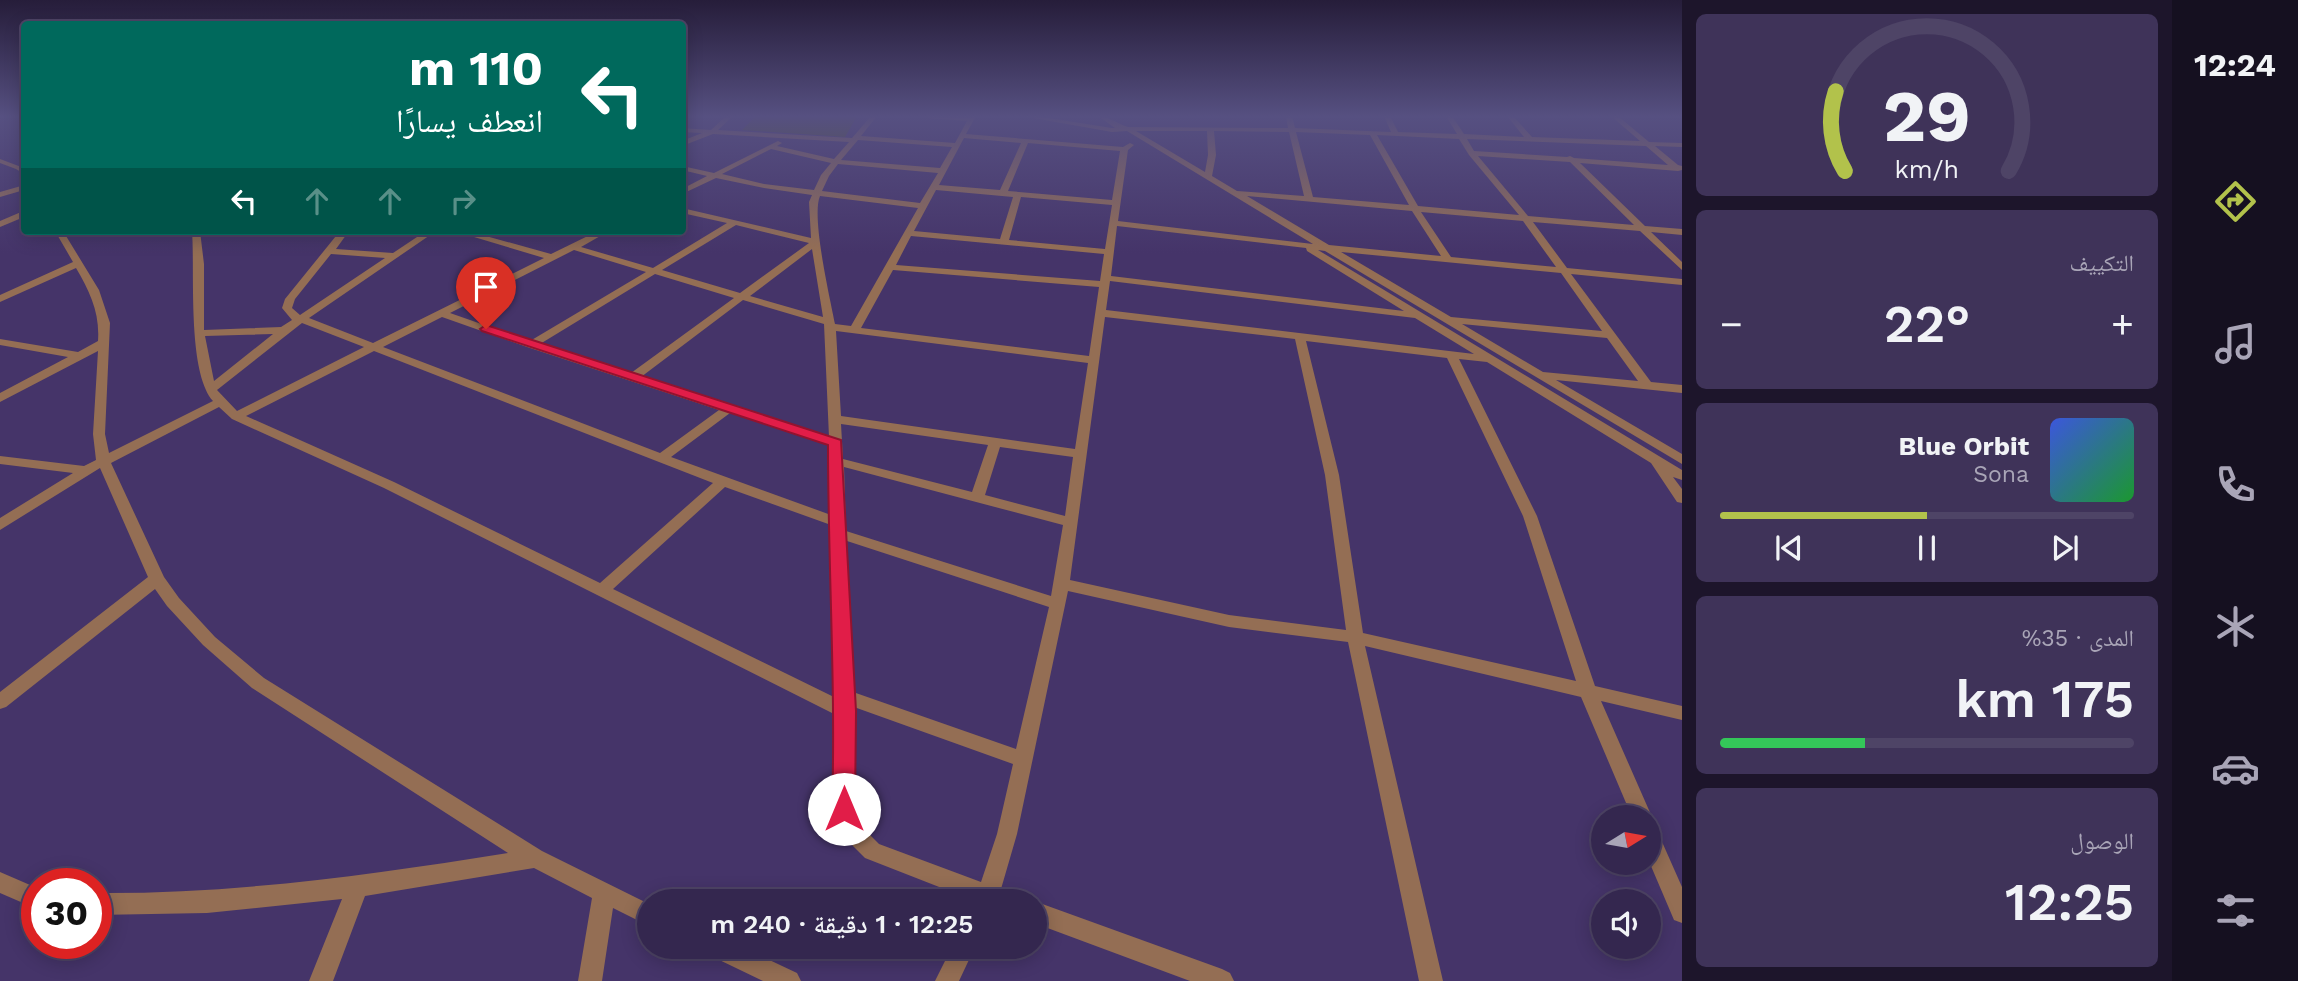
<!DOCTYPE html>
<html lang="ar">
<head>
<meta charset="utf-8">
<style>
  body { margin:0; font-family:"Work Sans","Noto Naskh Arabic",sans-serif; background:#3f3359; color:#f1f3f6; direction:rtl; height:100vh; display:flex; flex-direction:column; font-size:26px; white-space:nowrap }
  * { box-sizing:border-box; margin:0 }
  p { font-size:23px; color:#a9a5b7 }
  .icon { flex:none; width:38px; height:38px; fill:none; stroke:currentColor; stroke-width:2; stroke-linecap:round; stroke-linejoin:round }
  .map { position:relative; flex:1; overflow:hidden; direction:ltr }
  .side { display:flex; flex-direction:column; gap:14px; padding:14px; background:#1d152b; width:490px }
  .side>* { flex:none }
  .guide { position:absolute; left:21px; top:21px; width:665px; height:214px; border-radius:7px; box-shadow:0 4px 18px #0003,0 0 0 2px #4e4466; direction:rtl; background:#00695c; color:#fff; overflow:hidden }
  .needle { width:46px; rotate:79deg }
  .controls { position:absolute; left:1591px; top:805px; display:grid; gap:14px }
  .controls a { display:grid; place-items:center; width:70px; height:70px; border-radius:50%; background:#34274f; box-shadow:0 4px 18px #0003,0 0 0 2px #4e4466; font-size:35px }
  .speed { position:absolute; left:21px; top:868px; display:flex; gap:14px; font-size:35px; font-weight:700; text-align:center }
  .speed>* { display:grid; place-content:center; width:91px; height:91px; border-radius:50%; background:#34274f; box-shadow:0 4px 18px #0003,0 0 0 2px #4e4466; line-height:1 }
  .speed .limit { border:10px solid #d22; background:#fff; color:#111 }
  .pin { position:absolute; display:grid; place-items:center; width:60px; height:60px; color:#fff; margin:-72px -30px; border-radius:50% 50% 50% 0; rotate:-45deg; box-shadow:0 0 7px #0007 }
  .pin .icon { rotate:45deg }
  .me { position:absolute; width:77px; margin:-38px; rotate:0deg; stroke-linejoin:round; filter:drop-shadow(0 0 5px #0008) }
  .turn { display:flex; align-items:center; gap:24px; height:147px; padding:0 28px; font-size:32px }
  .turn .icon { width:91px; height:91px; stroke-width:2.5 }
  .turn b { display:block; font-size:49px; line-height:60px }
  .lanes { display:flex; align-items:center; height:66px; padding:0 28px; background:#0003; justify-content:center; gap:35px; direction:ltr }
  .lanes .off { opacity:.35 }
  .big { font-size:52px; font-weight:600; line-height:1.1 }
  .side .widget { flex:1; display:flex; flex-direction:column; justify-content:center; gap:10px; min-width:0; padding:0 24px; border-radius:10px; background:#3f3359 }
  .side .dial { align-items:center; gap:0 }
  .dial svg { height:182px; overflow:visible; fill:none; stroke:#4e4466; stroke-width:7; stroke-linecap:round; text-anchor:middle }
  .dial text { fill:#f1f3f6; stroke:none }
  .song { display:flex; align-items:center; gap:21px }
  .cover { width:84px; height:84px; border-radius:10px; background:linear-gradient(135deg,hsl(230 70% 55%),hsl(130 70% 35%)) }
  .played { height:7px; border-radius:4px; background:linear-gradient(90deg,#b2c24b 50%,#4e4466 50%) }
  .keys { display:flex; justify-content:space-around; direction:ltr }
  .heat { display:flex; justify-content:space-between; align-items:center; font-size:38px; direction:ltr }
  .charge { height:10px; border-radius:5px; background:linear-gradient(90deg,#34c759 35%,#4e4466 0) }
  .trip { position:absolute; left:637px; top:889px; width:410px; height:70px; border-radius:35px; background:#34274f; box-shadow:0 4px 18px #0003,0 0 0 2px #4e4466; font-weight:600; line-height:70px; text-align:center; direction:rtl }
  main { display:flex; flex:1; min-height:0 }
  .tab-bar { display:flex; flex-direction:column; width:126px; justify-content:space-around; align-items:center; background:#151020; color:#a9a5b7 }
  .tab-bar .icon { width:49px; height:49px }
  .tab-bar .on { color:#b2c24b }
  .tab-bar b { font-size:32px; color:#f1f3f6 }
  .map>svg:first-child { display:block }
</style>
</head>
<body>
<main>
<nav class="tab-bar">
<b>12:24</b>
<svg class="icon on" aria-label="directions" viewBox="0 0 24 24"><path d="M12 3l9 9-9 9-9-9zM9 14v-3h6M13 9l2 2-2 2"/></svg>
<svg class="icon" aria-label="music" viewBox="0 0 24 24"><path d="M9 18V5l10-2v13"/><circle cx="6" cy="18" r="3"/><circle cx="16" cy="16" r="3"/></svg>
<svg class="icon" aria-label="phone" viewBox="0 0 24 24"><path d="M5 4h4l2 5-3 2q2 4 5 5l2-3 5 2v4C11 20 4 13 5 4z"/></svg>
<svg class="icon" aria-label="climate" viewBox="0 0 24 24"><path d="M12 3v18M4 7l16 10M4 17L20 7"/></svg>
<svg class="icon" aria-label="car" viewBox="0 0 24 24"><path d="M5 17H2v-5l4-1 3-4h7l3 4 3 1v5h-3M9 17h6M6 11h13"/><circle cx="7" cy="17" r="2"/><circle cx="17" cy="17" r="2"/></svg>
<svg class="icon" aria-label="filters" viewBox="0 0 24 24"><path d="M4 7h16M4 17h16"/><circle cx="9" cy="7" r="2"/><circle cx="15" cy="17" r="2"/></svg>
</nav>
<section class="side">
<div class="widget dial"><svg viewBox="0 0 100 80">
<path d="M14 69A42 42 0 1 1 86 69"/>
<path d="M14 69A42 42 0 0 1 10 34" stroke="#b2c24b"/>
<text x="50" y="56" font-size="32" font-weight="700">29</text>
<text x="50" y="72" font-size="11">km/h</text>
</svg></div>
<div class="widget"><p>التكييف</p>
<div class="heat"><a>−</a><b class="big">22°</b><a>+</a></div>
</div>
<div class="widget">
<div class="song"><i class="cover"></i><div><b>Blue Orbit</b><p>Sona</p></div></div>
<div class="played"></div>
<div class="keys"><svg class="icon" aria-label="previous" viewBox="0 0 24 24"><path d="M18 5L8 12l10 7zM5 5v14"/></svg><svg class="icon" aria-label="pause" viewBox="0 0 24 24"><path d="M8 5v14M16 5v14"/></svg><svg class="icon" aria-label="next" viewBox="0 0 24 24"><path d="M6 5l10 7-10 7zM19 5v14"/></svg></div>
</div>
<div class="widget"><p>المدى · 35%</p><b class="big">175 km</b><div class="charge"></div></div>
<div class="widget"><p>الوصول</p><b class="big">12:25</b></div>
</section>
<div class="map">
<svg width="1682" height="981" viewBox="0 0 1682 981">
  <rect width="100%" height="100%" fill="#453469"/>
  <path fill="#4d5418" d="M756,116h101l-12,21 -103,-7z"/>
  <g fill="none" stroke-linecap="round" stroke-linejoin="round">
    <path fill="#946e54" fill-rule="evenodd" d="M726,116h7l-15,14 134,8 19,-22h6l-16,20 94,7 12,-22 -40,-3 -3,-2h52l-10,18 157,13 7,-4 4,2 -6,5 -10,71 195,23 -186,-113 -15,1 -90,-16h14l76,12h3l-17,-12c10,0 20,8 30,11l160,1 -2,-12h6l3,12 96,4 -7,-16h6l8,16 59,2 -11,-18h6l12,18 60,3 -17,-21h6l19,21 108,4 -29,-25h7l31,26 33,1v4l-27,-1 23,19 4,1v4l-4,1 -98,-8 65,63 37,3v6l-31,-3 31,30v8l-42,-39 -107,-9 34,46 115,11v6l-111,-11 80,108 31,3v8l-126,-13 126,74v10l-357,-213 -7,-1 364,220v10l-9,-3 9,12v14l-5,-1 -26,-39 -164,-101 -28,-3 78,157 58,170 87,20v14l-81,-19 51,116 -3,6 -1,-6h-16l-51,-120 -216,-51 78,335h-24l-71,-339 -119,-15 -161,-36 -51,243 -16,55 12,5 3,7h-41l-110,-43 -20,-20 -11,-29 2,-94 -452,-227 -152,-69 -13,-12 -108,56 53,114 15,21 36,39 49,41 278,173 107,53v22l-36,-18 -11,73h-24l14,-83 -58,-30 -169,28 -32,85h-24l33,-82 -135,14 -111,2v-22c139,1 275,-18 412,-40l-256,-165 -49,-43 -36,-39 -12,-17 -149,118 -6,2v-17l148,-115 -48,-109 -100,62v-12l73,-45 -73,-9v-8l84,10 12,-6 -3,-26 5,-83 -98,51v-9l68,-36 -68,-12v-6l78,13 20,-11c2,-28 -8,-49 -22,-73l-76,34v-7l73,-33 -18,-31h8l36,59 11,33 -5,111 4,19 104,-52c-26,-30 -18,-128 -21,-170h8l4,33v66l77,-3 11,-7 -10,-12 3,-9 55,-68h9l-13,18 57,4 33,-22h10l-127,87 64,25 171,-85 -90,-27h14l83,23 47,-23h11l-28,16 72,21 74,-45 -45,-10v-5l129,30 -2,-36 3,-7 -48,-7 -48,-10 -34,16v-5l25,-13 -25,-6v-4l32,7 64,-32 4,2 -5,3 57,13 15,-17 -136,-8 -31,12v-5l20,-8 -20,-1v-4l29,2zM1136,131h71l1,24 -3,17zM1214,131l75,1 15,64 -67,-5 -25,-15 4,-21zM1296,132l74,3 39,70 -96,-8zM1377,135l82,4 10,16 50,60 -101,-9zM964,138l57,5 -21,47 -61,-5zM1467,139l179,7 22,19 -94,-7 -4,-2 -3,1 -93,-6zM858,140l94,7 -12,21 -99,-8zM1028,143l92,8 -8,49 -104,-9zM771,149l60,14 -10,12 -7,15 -50,-6 -42,-10zM1478,156l92,6 64,63 -106,-9zM838,164l100,9 -18,30 -98,-12 7,-15zM936,190l77,7 -13,42 -86,-8zM820,196l98,12 -67,118 -16,-2c-5,-26 -24,-107 -15,-128zM1247,196l165,15 29,45 -112,-11zM1021,197l91,8 -7,44 -96,-9zM1421,212l102,9 33,46 -105,-10zM736,225l73,18 -69,50 -78,-23zM1117,226l189,22 1,3 97,60 -293,-35zM911,236l193,18 -4,27 -204,-16zM812,249l11,68 -73,-21zM574,250l72,22 -116,69 -80,-28zM1341,252l220,21 41,58 -151,-14zM331,254l54,4 -85,57 -8,-7 3,-9zM893,270l206,17 -10,69 -228,-28zM655,274l79,24 -103,75 -91,-29zM1110,281l305,37 59,36 -368,-44zM743,300l81,24 5,113 -188,-60zM442,317l85,30 192,63 -59,43 -277,-106zM1105,317l190,22 30,136 21,155 -117,-15 -159,-35zM302,323l62,24 -127,64 -20,-21zM1462,324l145,14 31,43 -95,-9zM836,331l252,32 -13,86 -234,-33zM273,334l-59,47 -9,-45zM1306,341l141,17 76,158 53,165 -213,-48 -24,-158zM374,351l339,132 -113,100 -206,-101 -148,-66zM730,413l100,32 1,70 -160,-58zM841,424l147,21 -16,47 -129,-33zM1000,447l73,10 -8,59 -80,-21zM844,467l219,58 -12,71 -205,-65zM725,487l106,38 -1,8 2,3 4,162 -223,-109zM847,541l202,66 -33,142 -163,-57zM854,707l159,57 -16,70 -16,48 -102,-38 -19,-19 -6,-16z
      M0,159l24,9v6l-8,-5 -16,-6z
      M21,186h3v4l-24,7v-5z
      M21,212h3v5l-24,10v-6z
      M1648,824l7,2 27,61v36l-8,-3 -26,-61z
      M0,872l37,16v21l-37,-16z
      M1034,901l188,68 8,4 4,8h-44l-156,-58z
      M706,947h36l55,26 4,8h-38l-54,-26z
      M952,947h23l-16,34h-24z"/>
  </g>
  <linearGradient id="sky" x2="0" y2="1"><stop stop-color="#261d3a"/><stop offset="0.46" stop-color="#565081"/><stop offset="1" stop-color="#565081" stop-opacity="0"/></linearGradient>
  <rect width="1682" height="253" fill="url(#sky)"/>
  <path fill="#e11d48" stroke="#92132f" stroke-width="2" d="M486,325l355,115 15,271 -1,98 -3,8 -8,3 -9,-3 -3,-8c4,-121 -4,-242 -4,-364l-346,-114 -2,-2z"/>
</svg>
<div class="controls">
<a><svg class="needle" viewBox="-14 -14 28 28"><path d="M0-13l5 13h-10z" fill="#e53935"/><path d="M0 13l5-13h-10z" fill="#a9a5b7"/></svg></a>
<a><svg class="icon" aria-label="sound" viewBox="0 0 24 24"><path d="M4 9h4l5-4v14l-5-4H4zM17 9q2 3 0 6"/></svg></a>
</div>
<div class="speed"><div class="limit">30</div></div>
<div class="pin" style="left:486px;top:329px;background:#d93025"><svg class="icon" aria-label="arrive" viewBox="0 0 24 24"><path d="M6 21V4h12l-3 4 3 4H6"/></svg></div>
<svg class="me" style="left:844px;top:809px" viewBox="-20 -20 40 40"><circle r="19" fill="#fff"/><path d="M0-13L10 11 0 6-10 11z" fill="#e11d48"/></svg>
<div class="trip">12:25 · 1 دقيقة · 240 m</div>
<div class="guide">
<div class="turn"><svg class="icon" aria-label="left" viewBox="0 0 24 24"><path d="M17 20v-9H6M10 6l-5 5 5 5"/></svg><div><b>110 m</b>انعطف يسارًا</div></div>
<div class="lanes"><svg class="icon" aria-label="left" viewBox="0 0 24 24"><path d="M17 20v-9H6M10 6l-5 5 5 5"/></svg><svg class="icon off" aria-label="ahead" viewBox="0 0 24 24"><path d="M12 20V5M6 11l6-6 6 6"/></svg><svg class="icon off" aria-label="ahead" viewBox="0 0 24 24"><path d="M12 20V5M6 11l6-6 6 6"/></svg><svg class="icon off" aria-label="right" viewBox="0 0 24 24"><path d="M7 20v-9h11M14 6l5 5-5 5"/></svg></div>
</div>
</div>
</main>
</body>
</html>
